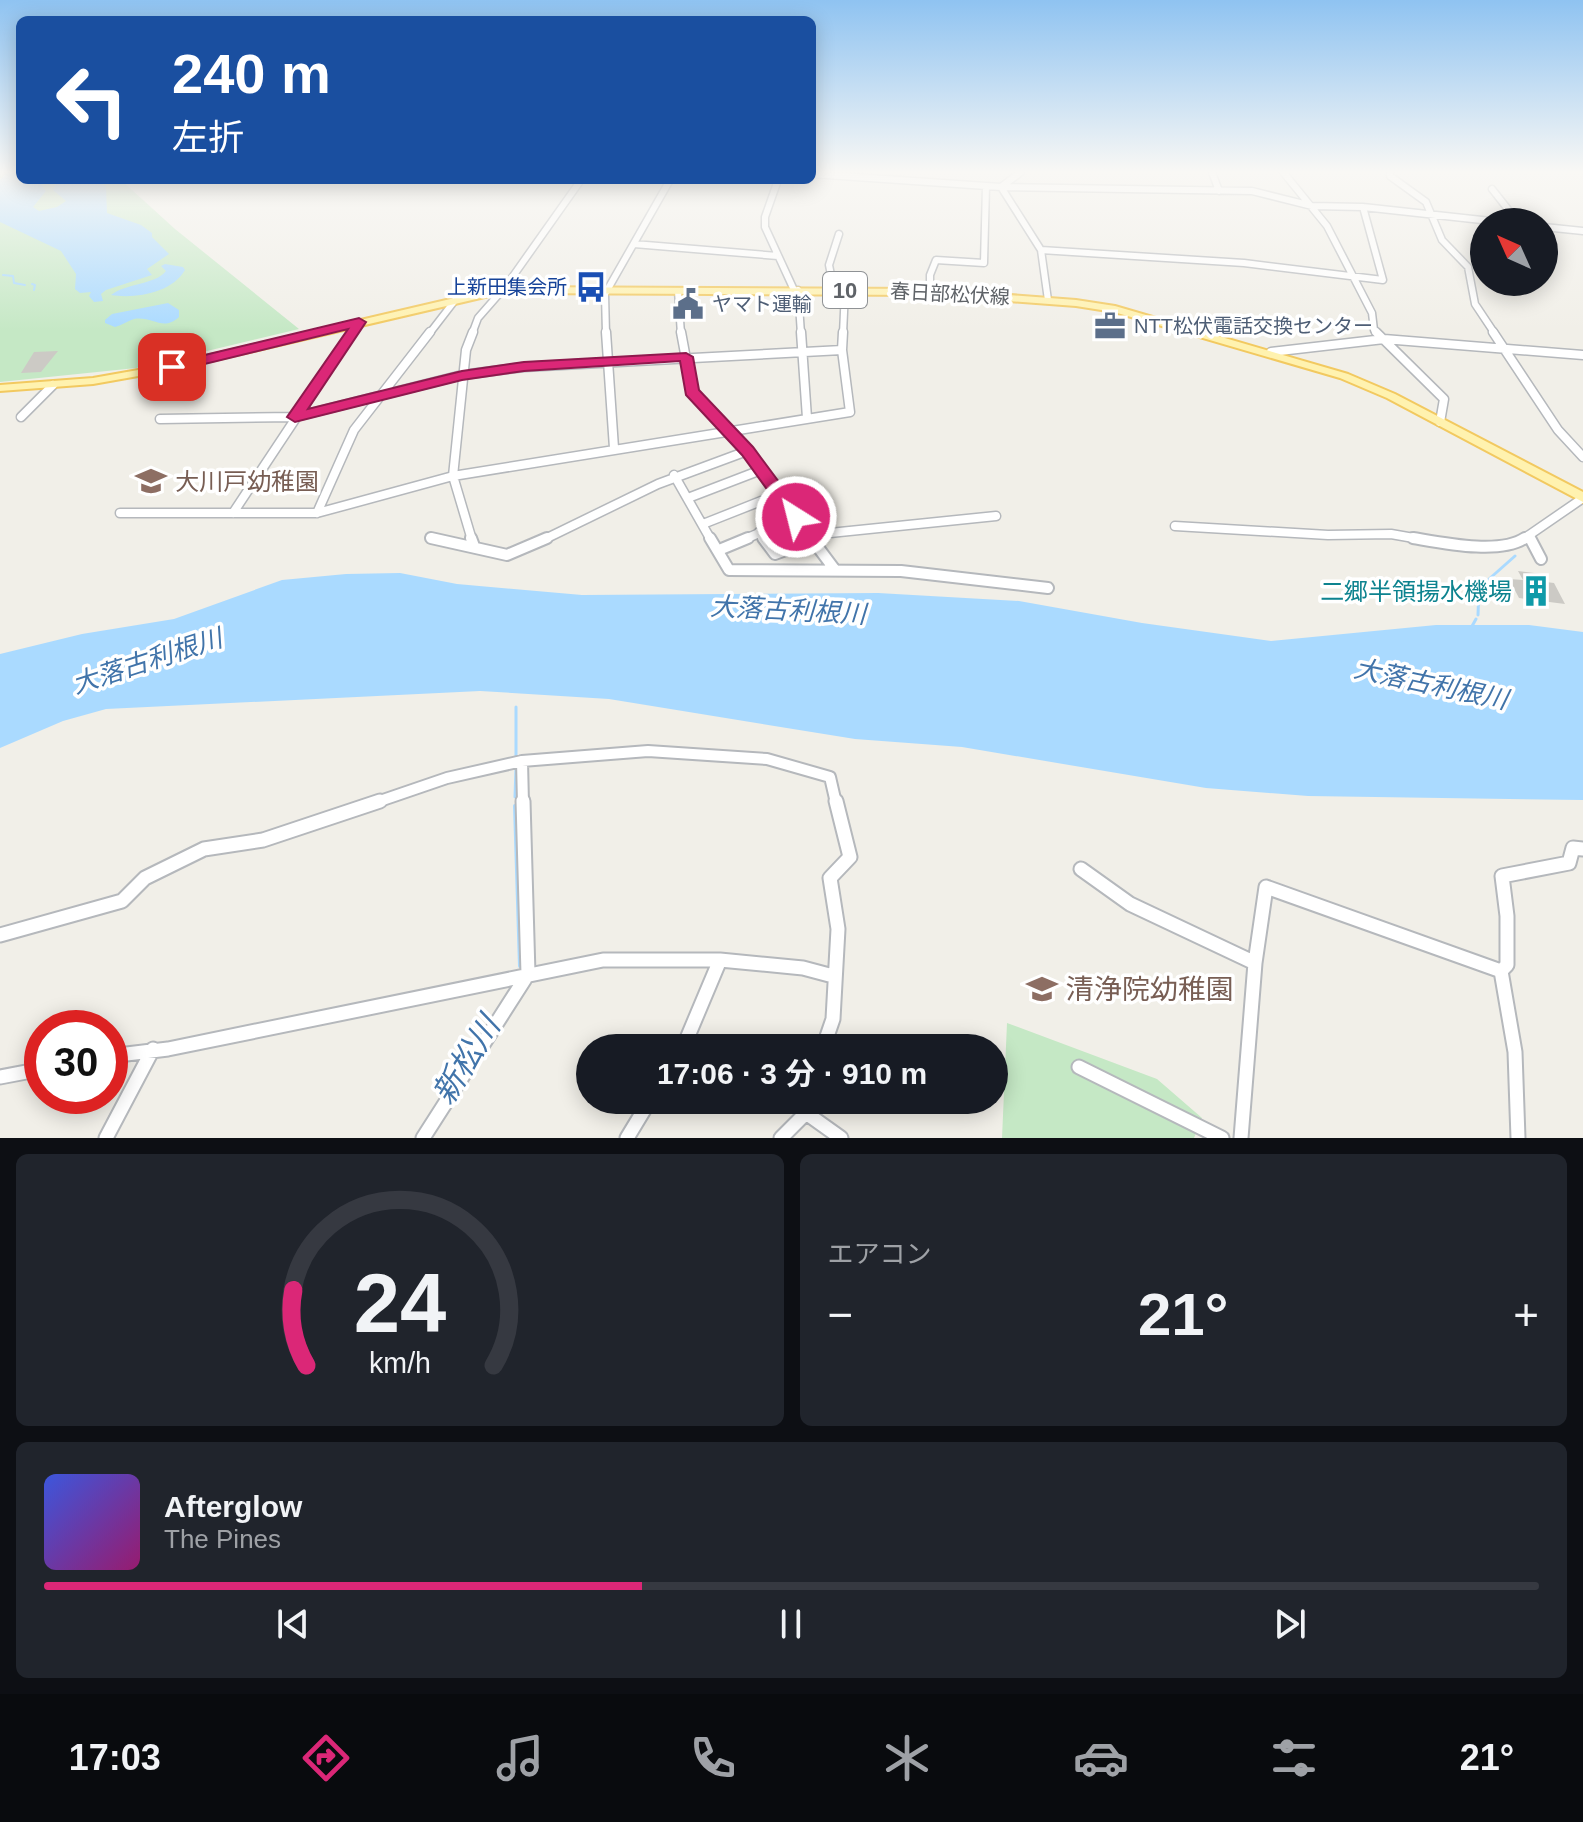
<!DOCTYPE html>
<html lang="ja">
<head>
<meta charset="utf-8">
<style>
  body { margin:0; font-family:Helvetica,"Noto Sans JP",sans-serif; background:#20242c; color:#f1f3f6; height:100vh; display:flex; flex-direction:column; font-size:30px; white-space:nowrap }
  * { box-sizing:border-box; margin:0 }
  p { font-size:26px; color:#9ea1a6 }
  .icon { flex:none; width:44px; height:44px; fill:none; stroke:currentColor; stroke-width:2; stroke-linecap:round; stroke-linejoin:round }
  .map { position:relative; height:1138px; overflow:hidden }
  .side { display:flex; flex-direction:column; gap:16px; padding:16px; background:#0d0f14; flex:1 }
  .side>* { flex:none }
  .hud { position:absolute; left:16px; top:16px; width:800px; height:168px; border-radius:12px; box-shadow:0 4px 20px #0003; background:#1a4fa0; color:#fff; overflow:hidden }
  .needle { width:52px; rotate:315deg }
  .fabs { position:absolute; left:1470px; top:208px; display:grid; gap:16px }
  .fabs a { display:grid; place-items:center; width:88px; height:88px; border-radius:50%; background:#171b24; box-shadow:0 4px 20px #0003; font-size:40px }
  .speed { position:absolute; left:24px; top:1010px; display:flex; gap:16px; font-size:40px; font-weight:700; text-align:center }
  .speed>* { display:grid; place-content:center; width:104px; height:104px; border-radius:50%; background:#171b24; box-shadow:0 4px 20px #0003; line-height:1 }
  .speed .limit { border:12px solid #d22; background:#fff; color:#111 }
  .pin { position:absolute; display:grid; place-items:center; width:68px; height:68px; color:#fff; margin:-34px; border-radius:16px; box-shadow:0 4px 12px #0006 }
  .me { position:absolute; width:88px; margin:-44px; rotate:324deg; stroke-linejoin:round; filter:drop-shadow(0 0 6px #0008) }
  .turn { display:flex; align-items:center; gap:28px; height:168px; padding:0 24px; font-size:36px }
  .turn .icon { width:104px; height:104px; stroke-width:2.5 }
  .turn b { display:block; font-size:56px; line-height:68px }
  .big { font-size:60px; font-weight:700; line-height:1.1 }
  .side .card { flex:1; display:flex; flex-direction:column; justify-content:center; gap:12px; min-width:0; padding:0 28px; border-radius:12px; background:#20242c }
  .side .dial { align-items:center; gap:0 }
  .dial svg { height:208px; overflow:visible; fill:none; stroke:#363941; stroke-width:7; stroke-linecap:round; text-anchor:middle }
  .dial text { fill:#f1f3f6; stroke:none }
  .song { display:flex; align-items:center; gap:24px }
  .cover { width:96px; height:96px; border-radius:12px; background:linear-gradient(135deg,hsl(230 70% 55%),hsl(320 70% 35%)) }
  .played { height:8px; border-radius:4px; background:linear-gradient(90deg,#db2777 40%,#363941 40%) }
  .keys { display:flex; justify-content:space-around; direction:ltr }
  .heat { display:flex; justify-content:space-between; align-items:center; font-size:44px; direction:ltr }
  .side .tiles { flex:1; display:grid; gap:16px; grid-template-columns:1fr 1fr }
  .card:last-child { grid-column:span 2 }
  .trip { position:absolute; left:576px; top:1034px; width:432px; height:80px; border-radius:40px; background:#171b24; box-shadow:0 4px 20px #0003; font-weight:700; line-height:80px; text-align:center }
  .dock { display:flex; height:128px; justify-content:space-around; align-items:center; background:#090b0e; color:#9ea1a6 }
  .dock .icon { width:56px; height:56px }
  .dock .active { color:#db2777 }
  .dock b { font-size:36px; color:#f1f3f6 }
  .map>svg:first-child { display:block }
</style>
</head>
<body>
<div class="map">
<svg width="1583" height="1138" viewBox="0 0 1583 1138">
  <rect width="100%" height="100%" fill="#f1efe8"/>
  <path fill="#c5e8c5" d="M0,172h20v8h101l54,49 124,100 -163,39 -136,14z
    M1007,1023l150,56 45,39 -8,20h-192z"/>
  <path fill="#aadaff" d="M8,172h12v8h31l-10,4 5,7 -13,16 6,4 18,-4 9,-6 -13,-11 5,-10h37l11,7 1,26 34,12 11,8v4l17,17 -22,15 5,6 -46,15 -5,4 2,7 -9,1 -5,-6 2,-4 -11,1 -5,-4 1,-15 -15,-23 -61,-29v-42z
    M165,264l18,3 2,3c-13,23 -50,29 -74,25 15,-12 44,-10 55,-24l-5,-5z
    M168,303l11,7v7c-16,15 -26,-1 -45,2 -6,2 -12,6 -19,8l-10,-4v-3l7,-6z
    M400,573l57,11 125,11 296,-2 141,8 123,22 129,18 165,-16h93l54,7v168l-275,-4 -102,-8 -244,-41 -107,-8 -246,-40 -129,-8 -374,18 -43,12 -63,27v-94l82,-20 92,-15 108,-39 64,-6z"/>
  <g fill="none" stroke-linecap="round" stroke-linejoin="round">
    <path stroke="#aadaff" stroke-width="2" d="M3,275l10,1 1,7 11,2
      M32,284l3,1 -1,5"/>
    <path stroke="#aadaff" stroke-width="3" d="M1478,615l1,-27 36,-32
      M1471,628l5,-9
      M516,707v52
      M515,797l1,-29"/>
    <path stroke="#aadaff" stroke-width="4" d="M515,806l5,160"/>
  </g>
  <path fill="#cccac5" d="M1102,316l22,5 -6,15 -22,-5z
    M58,351l-17,21 -20,1 13,-21z
    M1518,571l24,3 4,8 8,1 11,21 -46,-6 -10,-19 14,1z"/>
  <g fill="none" stroke-linecap="round" stroke-linejoin="round">
    <defs>
      <path id="minor-far3" d="M1212,172l7,19
        M1283,172l44,54 45,87 2,17 4,4
        M1390,172v4l36,26 16,38 26,27 7,37 20,30
        M812,174l189,13 251,4 60,15 51,1 137,15
        M778,180l-13,37v10l29,63
        M1001,187l40,63 7,50
        M1001,187l20,-15
        M1492,189l26,33
        M1544,227l39,4
        M634,244l144,12
        M1041,250l203,13 139,17 -20,-73
        M798,290l3,44
        M834,290l-5,-25 10,-31
        M678,291l3,43
        M930,292v-17l6,-15 48,3 2,-77
        M351,334l8,-12
        M429,334l27,-35
        M472,334l6,-16 28,-32 75,-106
        M606,334l-1,-40 65,-114
        M843,334l2,-44"/>
      <path id="minor-far2" d="M606,332l8,116
        M681,332l11,59 55,60 66,89
        M801,332l6,86
        M1376,332l68,67 -4,23
        M1493,332l65,98 25,27
        M1271,352l113,-13 199,16
        M21,417l32,-32
        M160,419l135,-2 167,-42 62,-8 318,-17
        M674,475l37,65
        M688,498l73,-28
        M120,513h197l136,-37 397,-64 -8,-62 1,-18
        M233,513l120,-181
        M317,513l37,-83 76,-98
        M703,524l76,-30
        M1175,526l153,9 63,-1 34,6
        M759,532l6,8
        M1529,535l2,5
        M431,538l7,2
        M472,540l-19,-64 13,-126 7,-18
        M543,540l115,-56 89,-33
        M743,540l53,-23
        M813,540l17,-7 166,-17
        M1522,540l61,-42"/>
      <path id="minor-far1" d="M431,538l76,17 40,-17
        M471,538l3,8
        M710,538l19,32 172,1 147,17
        M763,538l12,16 43,-16
        M811,538l24,32
        M1413,538c30,5 87,17 112,0
        M1530,538l11,21
        M719,550l29,-12
        M522,761l1,42
        M374,803l73,-25 75,-17 126,-10 119,8 63,18 6,26"/>
      <path id="minor" d="M1081,869l49,35 125,59
        M0,935l122,-34 23,-23 59,-29 59,-9 117,-39
        M683,1048l37,-88
        M823,1048l10,-29 5,-90 -8,-51 20,-21 -14,-56
        M110,1056l58,-7 435,-89h117l83,8 30,8
        M1079,1067l143,71
        M0,1077l42,-8
        M806,1113l35,25
        M106,1138l47,-89
        M423,1138l105,-164 -5,-173
        M627,1138l23,-38
        M781,1138l25,-25 1,-13
        M1241,1138l14,-175 11,-76 235,84
        M1518,1138l-3,-86 -14,-81 6,-6v-49l-5,-40 67,-13 4,-15 10,1"/>
      <path id="primary" d="M502,287l428,2 146,11 39,6 233,68 47,20 188,98v10l-196,-104 -47,-20 -226,-66 -38,-6 -146,-11 -428,-2 -330,77 -79,14 -93,7v-6l93,-7 79,-14z"/>
    </defs>
    <use href="#minor-far3" stroke="#b5b8bc" stroke-width="9"/>
    <use href="#minor-far2" stroke="#b5b8bc" stroke-width="11"/>
    <use href="#minor-far1" stroke="#b5b8bc" stroke-width="14"/>
    <use href="#minor" stroke="#b5b8bc" stroke-width="17"/>
    <use href="#primary" stroke="#f2c960" stroke-width="4"/>
    <use href="#minor-far3" stroke="#fff" stroke-width="6"/>
    <use href="#minor-far2" stroke="#fff" stroke-width="8"/>
    <use href="#minor-far1" stroke="#fff" stroke-width="10"/>
    <use href="#minor" stroke="#fff" stroke-width="13"/>
    <use href="#primary" fill="#fff2af" fill-rule="evenodd"/>
  </g>
  <linearGradient id="sky" x2="0" y2="1"><stop stop-color="#8fc3f1"/><stop offset="0.52" stop-color="#f9f8f5"/><stop offset="1" stop-color="#f9f8f5" stop-opacity="0"/></linearGradient>
  <rect width="1583" height="331" fill="url(#sky)"/>
  <path fill="#db2777" stroke="#8e194d" stroke-width="2" d="M359,318l7,4 -58,87 154,-38 62,-9 162,-9 7,4 6,33 54,57 52,70 -9,6 -6,-2 -48,-66 -56,-60 -6,-34 -156,10 -62,9 -167,42 -8,-5 61,-88 -176,43 -7,-5 2,-3z"/>
  <defs>
    <symbol id="bus-bare" viewBox="-9 -9 18 18"><path d="M-5-6H5V4H4V6H2V4H-2V6H-4V4H-5ZM-3.5-4V0h7V-4ZM-3.5 1.2v1.5H-2V1.2ZM2 1.2v1.5H3.5V1.2Z" fill="#1a4fb4" stroke="#fff" stroke-width="2.5" paint-order="stroke"/></symbol>
    <symbol id="civic-bare" viewBox="-9 -9 18 18"><path d="M-.6-6.5H3V-4.5H.6V-3L4-1V1h2V6H-6V1h2V-1L-.6-3ZM-1.2 2.5V6h2.4V2.5Z" fill="#5c6f8a" stroke="#fff" stroke-width="2.5" paint-order="stroke"/></symbol>
    <symbol id="office-bare" viewBox="-9 -9 18 18"><path d="M-6-3h4V-5.5h4V-3h4V5H-6ZM-1-4.5V-3h2v-1.5ZM-6 0V1H6V0Z" fill="#5c6f8a" stroke="#fff" stroke-width="2.5" paint-order="stroke"/></symbol>
    <symbol id="school-bare" viewBox="-9 -9 18 18"><path d="M0-5L7-2L0 1L-7-2ZM-4 1L0 2.5L4 1V4Q0 6-4 4Z" fill="#8d6e63" stroke="#fff" stroke-width="2.5" paint-order="stroke"/></symbol>
    <symbol id="building-bare" viewBox="-9 -9 18 18"><path d="M-4-6H4V6H1V3H-1V6H-4ZM-2.5-4.3h1.7v1.8h-1.7ZM.8-4.3h1.7v1.8H.8ZM-2.5-1h1.7V.8h-1.7ZM.8-1h1.7V.8H.8Z" fill="#0f9aa8" stroke="#fff" stroke-width="2.5" paint-order="stroke"/></symbol>
  </defs>
  <g fill-rule="evenodd">
    <use href="#bus-bare" x="569" y="265" width="44" height="44"/>
    <use href="#civic-bare" x="666" y="282" width="44" height="44"/>
    <use href="#office-bare" x="1088" y="304" width="44" height="44"/>
    <use href="#school-bare" x="129" y="459" width="44" height="44"/>
    <use href="#building-bare" x="1514" y="569" width="44" height="44"/>
    <use href="#school-bare" x="1020" y="967" width="44" height="44"/>
  </g>
  <g text-anchor="middle" dominant-baseline="central" stroke-width="7" stroke-linejoin="round" paint-order="stroke">
    <g font-size="20" fill="#164399" stroke="#fff" text-anchor="end">
      <text x="567" y="287">上新田集会所</text>
    </g>
    <g font-size="20" fill="#5f6368" stroke="#fff">
      <text transform="translate(950 294) rotate(3)">春日部松伏線</text>
    </g>
    <g font-size="20" fill="#4e5e75" stroke="#fff" text-anchor="start">
      <text x="712" y="304">ヤマト運輸</text>
      <text x="1134" y="326">NTT松伏電話交換センター</text>
    </g>
    <rect fill="#fff" stroke="#8f9295" stroke-width="2" x="823" y="272" width="44" height="36" rx="6"/>
    <g font-size="22" font-weight="bold" fill="#5f6368">
      <text x="845" y="290">10</text>
    </g>
    <g font-size="24" fill="#785e54" stroke="#fff" text-anchor="start">
      <text x="175" y="481">大川戸幼稚園</text>
    </g>
    <g font-size="24" fill="#0d838f" stroke="#fff" text-anchor="end">
      <text x="1512" y="591">二郷半領揚水機場</text>
    </g>
    <g font-size="26" font-style="italic" fill="#4174aa" stroke="#fff">
      <text transform="translate(788 610) rotate(3)">大落古利根川</text>
      <text transform="translate(147 661) rotate(-18)">大落古利根川</text>
      <text transform="translate(1431 684) rotate(12)">大落古利根川</text>
    </g>
    <g font-size="28" fill="#785e54" stroke="#fff" text-anchor="start">
      <text x="1066" y="989">清浄院幼稚園</text>
    </g>
    <g font-size="32" font-style="italic" fill="#4174aa" stroke="#fff">
      <text transform="translate(466 1060) rotate(-58)">新松川</text>
    </g>
  </g>
</svg>
<div class="fabs">
<a><svg class="needle" viewBox="-14 -14 28 28"><path d="M0-13l5 13h-10z" fill="#e53935"/><path d="M0 13l5-13h-10z" fill="#9ea1a6"/></svg></a>
</div>
<div class="speed"><div class="limit">30</div></div>
<div class="pin" style="left:172px;top:367px;background:#d93025"><svg class="icon" aria-label="arrive" viewBox="0 0 24 24"><path d="M6 21V4h12l-3 4 3 4H6"/></svg></div>
<svg class="me" style="left:796px;top:517px" viewBox="-20 -20 40 40"><circle r="17" fill="#db2777" stroke="#fff" stroke-width="3"/><path d="M0-11L8 9 0 5-8 9z" fill="#fff"/></svg>
<div class="trip">17:06 · 3 分 · 910 m</div>
<div class="hud">
<div class="turn"><svg class="icon" aria-label="left" viewBox="0 0 24 24"><path d="M17 20v-9H6M10 6l-5 5 5 5"/></svg><div><b>240 m</b>左折</div></div>
</div>
</div>
<section class="side">
<div class="tiles">
<div class="card dial"><svg viewBox="0 0 100 80">
<path d="M14 69A42 42 0 1 1 86 69"/>
<path d="M14 69A42 42 0 0 1 9 40" stroke="#db2777"/>
<text x="50" y="56" font-size="32" font-weight="700">24</text>
<text x="50" y="72" font-size="11">km/h</text>
</svg></div>
<div class="card"><p>エアコン</p>
<div class="heat"><a>−</a><b class="big">21°</b><a>+</a></div>
</div>
<div class="card">
<div class="song"><i class="cover"></i><div><b>Afterglow</b><p>The Pines</p></div></div>
<div class="played"></div>
<div class="keys"><svg class="icon" aria-label="previous" viewBox="0 0 24 24"><path d="M18 5L8 12l10 7zM5 5v14"/></svg><svg class="icon" aria-label="pause" viewBox="0 0 24 24"><path d="M8 5v14M16 5v14"/></svg><svg class="icon" aria-label="next" viewBox="0 0 24 24"><path d="M6 5l10 7-10 7zM19 5v14"/></svg></div>
</div>
</div>
</section>
<nav class="dock">
<b>17:03</b>
<svg class="icon active" aria-label="directions" viewBox="0 0 24 24"><path d="M12 3l9 9-9 9-9-9zM9 14v-3h6M13 9l2 2-2 2"/></svg>
<svg class="icon" aria-label="music" viewBox="0 0 24 24"><path d="M9 18V5l10-2v13"/><circle cx="6" cy="18" r="3"/><circle cx="16" cy="16" r="3"/></svg>
<svg class="icon" aria-label="phone" viewBox="0 0 24 24"><path d="M5 4h4l2 5-3 2q2 4 5 5l2-3 5 2v4C11 20 4 13 5 4z"/></svg>
<svg class="icon" aria-label="climate" viewBox="0 0 24 24"><path d="M12 3v18M4 7l16 10M4 17L20 7"/></svg>
<svg class="icon" aria-label="car" viewBox="0 0 24 24"><path d="M5 17H2v-5l4-1 3-4h7l3 4 3 1v5h-3M9 17h6M6 11h13"/><circle cx="7" cy="17" r="2"/><circle cx="17" cy="17" r="2"/></svg>
<svg class="icon" aria-label="filters" viewBox="0 0 24 24"><path d="M4 7h16M4 17h16"/><circle cx="9" cy="7" r="2"/><circle cx="15" cy="17" r="2"/></svg>
<b>21°</b>
</nav>
</body>
</html>
